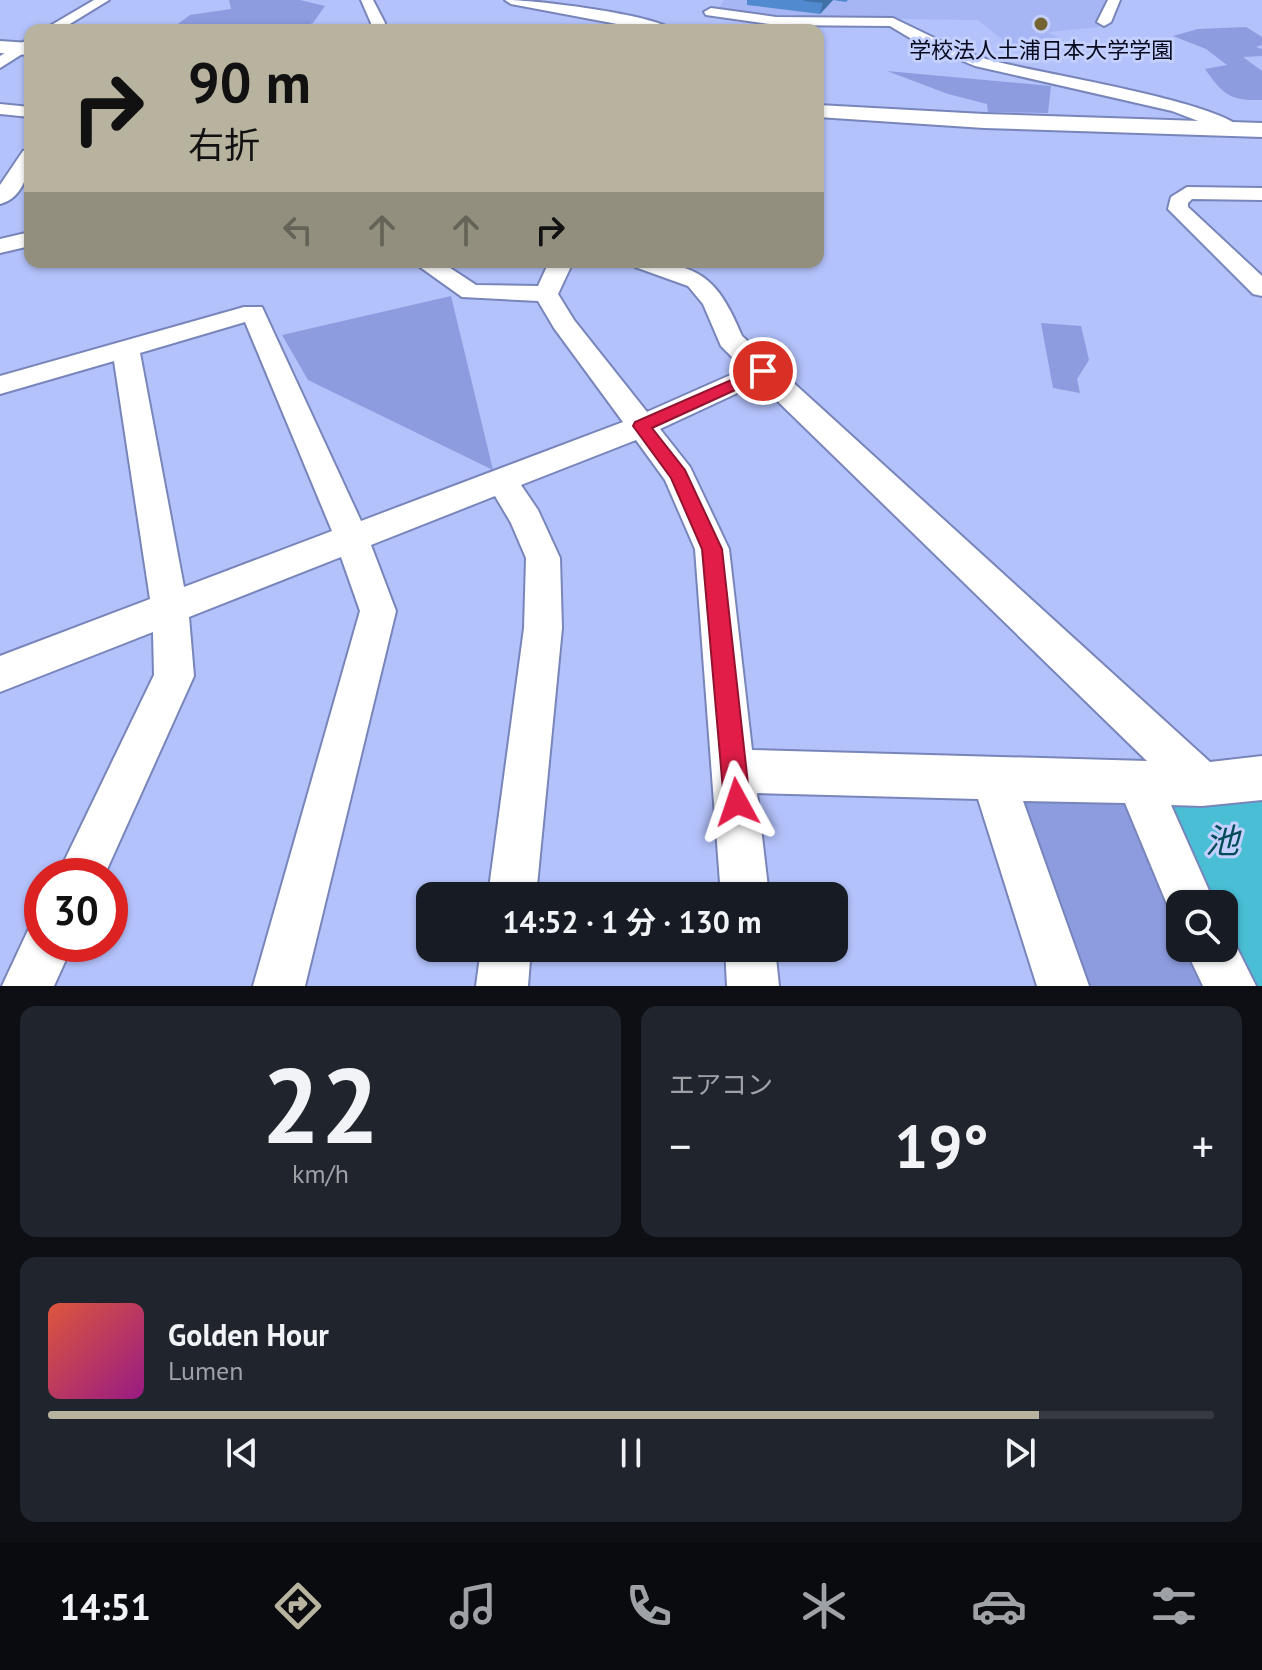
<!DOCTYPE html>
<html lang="ja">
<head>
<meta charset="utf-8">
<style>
  body { margin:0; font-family:"PT Sans","Noto Sans JP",sans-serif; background:#20242c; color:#f1f3f6; height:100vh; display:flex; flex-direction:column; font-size:30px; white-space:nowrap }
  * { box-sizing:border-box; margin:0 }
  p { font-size:26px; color:#9ea1a6 }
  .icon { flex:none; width:44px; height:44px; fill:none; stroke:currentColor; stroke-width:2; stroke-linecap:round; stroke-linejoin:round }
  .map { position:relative; height:986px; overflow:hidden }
  .details { display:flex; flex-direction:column; gap:20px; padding:20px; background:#0d0f14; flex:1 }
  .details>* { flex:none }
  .guide { position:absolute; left:24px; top:24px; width:800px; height:244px; border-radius:16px; box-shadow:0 2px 6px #0004; background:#b8b39e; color:#111; overflow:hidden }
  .buttons { position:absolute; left:1166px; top:890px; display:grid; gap:16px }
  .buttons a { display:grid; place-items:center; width:72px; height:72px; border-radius:16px; background:#171b24; box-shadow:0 2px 6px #0004; font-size:40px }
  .speed { position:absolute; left:24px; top:858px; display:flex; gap:16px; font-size:40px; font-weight:700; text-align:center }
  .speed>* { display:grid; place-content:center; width:104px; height:104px; border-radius:50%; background:#171b24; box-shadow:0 2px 6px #0004; line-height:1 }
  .speed .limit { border:12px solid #d22; background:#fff; color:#111 }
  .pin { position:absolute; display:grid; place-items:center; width:68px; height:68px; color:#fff; margin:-34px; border:4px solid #fff; border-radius:50%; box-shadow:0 2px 8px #0007 }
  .me { position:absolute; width:88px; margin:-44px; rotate:355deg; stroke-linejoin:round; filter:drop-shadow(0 0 6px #0008) }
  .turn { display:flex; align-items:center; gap:28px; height:168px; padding:0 32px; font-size:36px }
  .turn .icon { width:104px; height:104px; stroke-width:2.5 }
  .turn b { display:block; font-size:56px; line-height:68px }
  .lanes { display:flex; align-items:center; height:76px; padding:0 32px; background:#0003; justify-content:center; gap:40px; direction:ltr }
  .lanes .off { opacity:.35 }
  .big { font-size:60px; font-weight:700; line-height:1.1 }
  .details .widget { flex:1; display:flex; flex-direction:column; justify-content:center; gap:12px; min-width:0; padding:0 28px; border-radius:16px; background:#20242c }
  .details .dial { align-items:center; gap:0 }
  .dial b { font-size:104px; line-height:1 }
  .song { display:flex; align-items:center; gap:24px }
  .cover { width:96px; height:96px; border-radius:12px; background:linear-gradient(135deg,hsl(10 70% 55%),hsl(310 70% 35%)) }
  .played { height:8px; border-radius:4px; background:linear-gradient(90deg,#b8b39e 85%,#363941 85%) }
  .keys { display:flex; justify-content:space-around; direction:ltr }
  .heat { display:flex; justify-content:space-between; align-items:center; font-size:44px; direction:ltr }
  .details .tiles { flex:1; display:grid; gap:20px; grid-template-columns:1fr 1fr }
  .widget:last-child { grid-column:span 2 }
  .trip { position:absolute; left:416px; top:882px; width:432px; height:80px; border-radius:16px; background:#171b24; box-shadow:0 2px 6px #0004; font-weight:700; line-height:80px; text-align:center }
  .menu { display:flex; height:128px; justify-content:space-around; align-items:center; background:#090b0e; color:#9ea1a6 }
  .menu .icon { width:56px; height:56px }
  .menu .selected { color:#b8b39e }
  .menu b { font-size:36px; color:#f1f3f6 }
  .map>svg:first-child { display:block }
</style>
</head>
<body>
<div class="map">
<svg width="1262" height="986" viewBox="0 0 1262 986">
  <rect width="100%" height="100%" fill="#b3c2fb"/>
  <path fill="#a6b6f4" d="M724,0h382l-7,27 -51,5 23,13 -19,2 -44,-3 -30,-24 -206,-3 -47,-6 -6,-3z"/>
  <path fill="#8c9cdf" d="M229,0h71l25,6 -12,17 -19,7 -123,-1 19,-14 41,-6z
    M1246,27l16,10v8l-6,2 6,2v7l-19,1 19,14v29c-31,1 -39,-5 -57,-31l22,-4 -21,-16 -33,-13 25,-7z
    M887,71l164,15 -3,27 -60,-1 -1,-8 -39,-10z
    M451,296l42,174 -185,-90 -26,-45z
    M1041,323l40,3 8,34 -12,19 3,14 -27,-5z
    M1007,789l124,4 49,129v26h10l19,38h-130z"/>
  <path fill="#49bed5" d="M1154,789l108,5v192h-12l-26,-49v-33h-16z"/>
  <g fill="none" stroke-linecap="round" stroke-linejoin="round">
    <defs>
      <path id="minor" d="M94,0h15l-49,30h-17z
        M361,0h12l12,23 -2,7h-14l2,-7z
        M505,0c30,0 147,14 168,30h-24l-138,-26z
        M1108,0h12l-9,22 -7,4 -7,-4z
        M711,8l65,9 117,1 62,30 31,11c49,14 231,41 258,71l-9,5 -63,-24 -197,-45 -60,-25 -25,-15 -114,-1 -70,-10 -2,-3z
        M30,38v11l-30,19v-12z
        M0,104l30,3v10l-30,-3z
        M30,149c0,21 -6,49 -30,55v-19l23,-34z
        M1187,187l75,1v12l-70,-1 -4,4v4l74,69v20l-9,-2 -85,-85 3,-12z
        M30,232v14l-30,7v-14z
        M413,262h28l35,23 62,1 11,-24h24l-15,32 16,26 73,92 97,-43 -23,-23 -18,-42 -15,-18 -53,-19 -4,-5c67,0 86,14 111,74l468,426 52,-6v44l-60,6 -31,-1 44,99h-35v19l-6,-2 -49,-118 -102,-2 66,185h-52l-59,-187 -221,-6 12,103h-48l-26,-347 -30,-69 -29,-40 -115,45 17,25 22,48 2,70 -26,268h-48l36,-268 2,-70 -15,-35 -16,-27 -124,49 25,66 -91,375h-52l107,-375 -19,-54 -152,60 5,59 -90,200h-47l97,-201 -1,-43 -153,60v-36l150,-57 -36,-238 -114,33v-18l244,-69h18l99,214 262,-99 -69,-94 -16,-27 -76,-4zM245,322l87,209 -148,56 -44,-234zM759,383l388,378 -395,-11 -23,-201 -39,-82 -30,-38z
        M42,922v22h31l-19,42h-52l28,-60z
        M1224,929l4,1 28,56h-53l-18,-38h39z
        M481,948h50l-3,38h-52z
        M725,948h50l4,38h-52z"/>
      <path id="tertiary" d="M0,41l30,2v12l-30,-2z
        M818,105l166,9 278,9v14l-278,-9 -166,-11z"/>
    </defs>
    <use href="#minor" stroke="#7885ba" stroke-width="4"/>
    <use href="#tertiary" stroke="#7885ba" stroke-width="4"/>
    <use href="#minor" fill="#fff" fill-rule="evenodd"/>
    <use href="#tertiary" fill="#fff" fill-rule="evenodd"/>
  </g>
  <path fill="#518ace" d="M747,0h101l-2,2 -13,-2 -13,14 -73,-9z"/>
  <path fill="#4271a8" d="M825,0h8l-13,14 3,-12z"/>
  <path fill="#5ea1f0" stroke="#4271a8" stroke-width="2" d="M804,0h21l-2,2z"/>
  <path fill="#e11d48" stroke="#92132f" stroke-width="2" d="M763,366l5,2v7l-116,53 33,42 37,79 28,253 -4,9 -9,3 -9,-3 -4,-9 -22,-253 -31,-71 -38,-52 2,-4z"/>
  <circle fill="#736432" stroke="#c3cffe" stroke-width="3" cx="1041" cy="24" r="8"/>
  <g text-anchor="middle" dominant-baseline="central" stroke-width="6" stroke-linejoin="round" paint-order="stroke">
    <g font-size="22" fill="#070a1d" stroke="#c3cffe">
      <text x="1041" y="50">学校法人土浦日本大学学園</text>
    </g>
    <g font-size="34" font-style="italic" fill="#024c58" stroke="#c3cffe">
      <text x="1222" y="840">池</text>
    </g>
  </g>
</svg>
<div class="buttons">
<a><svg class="icon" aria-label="search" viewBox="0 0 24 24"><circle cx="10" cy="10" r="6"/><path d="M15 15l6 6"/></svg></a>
</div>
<div class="speed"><div class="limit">30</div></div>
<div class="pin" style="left:763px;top:371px;background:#d93025"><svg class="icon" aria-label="arrive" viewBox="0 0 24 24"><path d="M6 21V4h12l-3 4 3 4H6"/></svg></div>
<svg class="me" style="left:737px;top:802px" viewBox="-20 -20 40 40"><path d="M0-17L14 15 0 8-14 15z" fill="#e11d48" stroke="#fff" stroke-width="4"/></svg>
<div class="trip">14:52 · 1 分 · 130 m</div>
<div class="guide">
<div class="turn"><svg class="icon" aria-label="right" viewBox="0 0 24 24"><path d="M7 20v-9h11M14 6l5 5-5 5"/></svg><div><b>90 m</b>右折</div></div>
<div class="lanes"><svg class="icon off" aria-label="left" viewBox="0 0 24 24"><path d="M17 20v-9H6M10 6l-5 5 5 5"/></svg><svg class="icon off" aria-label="ahead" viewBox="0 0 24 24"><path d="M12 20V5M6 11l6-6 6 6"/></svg><svg class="icon off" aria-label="ahead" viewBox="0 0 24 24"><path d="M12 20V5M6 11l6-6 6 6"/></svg><svg class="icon" aria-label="right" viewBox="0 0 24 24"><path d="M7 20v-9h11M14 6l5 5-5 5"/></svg></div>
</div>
</div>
<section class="details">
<div class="tiles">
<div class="widget dial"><b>22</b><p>km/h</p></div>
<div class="widget"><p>エアコン</p>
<div class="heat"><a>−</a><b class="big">19°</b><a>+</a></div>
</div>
<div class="widget">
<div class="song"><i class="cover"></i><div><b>Golden Hour</b><p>Lumen</p></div></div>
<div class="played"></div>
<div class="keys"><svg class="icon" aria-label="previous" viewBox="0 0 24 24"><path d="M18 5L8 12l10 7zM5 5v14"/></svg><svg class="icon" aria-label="pause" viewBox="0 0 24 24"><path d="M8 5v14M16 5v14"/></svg><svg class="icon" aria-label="next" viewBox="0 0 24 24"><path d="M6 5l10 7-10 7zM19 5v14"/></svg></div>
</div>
</div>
</section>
<nav class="menu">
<b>14:51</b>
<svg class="icon selected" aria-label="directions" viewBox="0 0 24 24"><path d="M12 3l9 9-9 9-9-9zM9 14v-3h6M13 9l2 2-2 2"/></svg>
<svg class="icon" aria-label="music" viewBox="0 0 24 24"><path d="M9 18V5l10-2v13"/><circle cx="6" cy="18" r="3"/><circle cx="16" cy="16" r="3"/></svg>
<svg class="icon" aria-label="phone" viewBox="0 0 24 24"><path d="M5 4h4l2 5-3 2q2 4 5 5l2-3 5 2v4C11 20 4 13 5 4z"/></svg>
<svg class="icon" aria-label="climate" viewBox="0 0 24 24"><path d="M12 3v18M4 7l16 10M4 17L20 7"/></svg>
<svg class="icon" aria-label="car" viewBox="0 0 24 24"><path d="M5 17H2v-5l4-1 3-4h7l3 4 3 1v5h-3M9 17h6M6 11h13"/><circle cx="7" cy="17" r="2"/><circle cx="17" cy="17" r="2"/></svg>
<svg class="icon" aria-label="filters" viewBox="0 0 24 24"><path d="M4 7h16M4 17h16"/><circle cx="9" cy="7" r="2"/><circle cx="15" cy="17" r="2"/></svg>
</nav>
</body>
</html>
